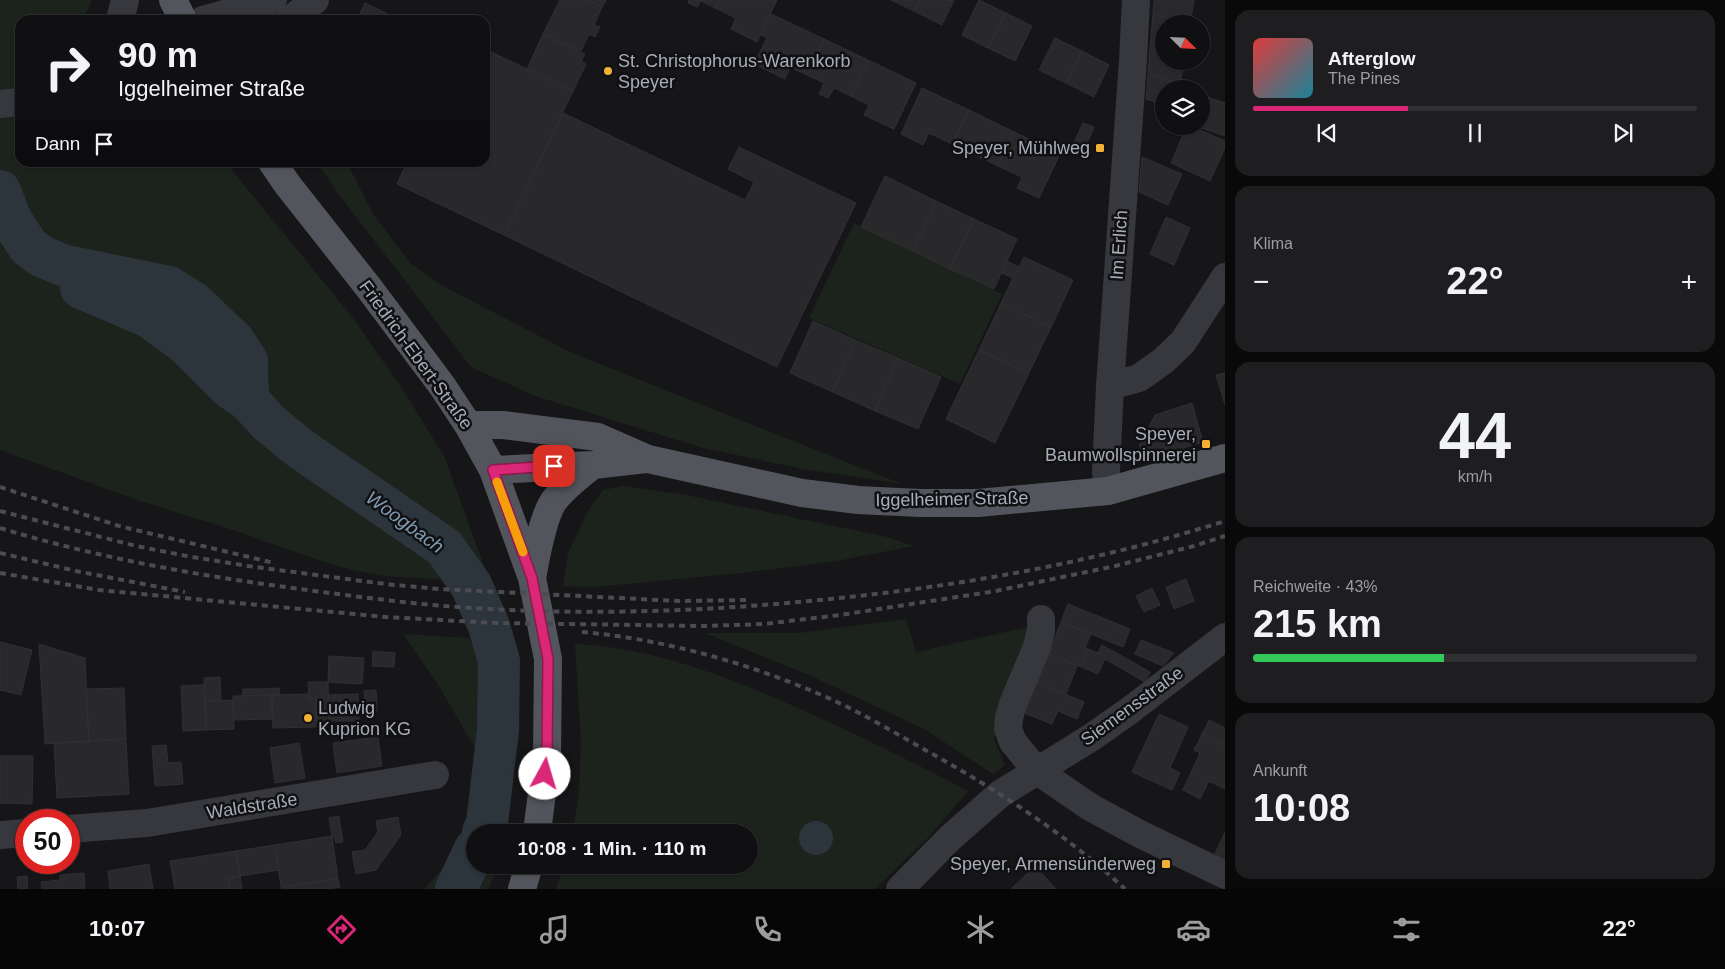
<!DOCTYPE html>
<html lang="de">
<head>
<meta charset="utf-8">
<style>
  body { margin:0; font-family:Helvetica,sans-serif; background:#1e1e20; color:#f1f3f6; height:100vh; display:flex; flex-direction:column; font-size:19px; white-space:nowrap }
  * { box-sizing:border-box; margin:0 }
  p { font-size:16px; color:#9c9d9f }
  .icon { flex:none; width:28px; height:28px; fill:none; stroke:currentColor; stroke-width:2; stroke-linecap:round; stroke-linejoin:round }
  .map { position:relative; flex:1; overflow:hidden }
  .side { display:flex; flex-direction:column; gap:10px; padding:10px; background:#09090a; width:500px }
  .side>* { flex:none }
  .guide { position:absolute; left:15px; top:15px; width:475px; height:152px; border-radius:15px; box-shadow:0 1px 4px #0004,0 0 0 1px #303032; background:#101012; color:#f1f3f6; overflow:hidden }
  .needle { width:32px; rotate:114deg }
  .buttons { position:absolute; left:1155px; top:15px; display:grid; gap:10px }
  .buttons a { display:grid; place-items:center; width:55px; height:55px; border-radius:50%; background:#101012; box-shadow:0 1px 4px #0004,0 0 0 1px #303032; font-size:25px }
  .speed { position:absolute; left:15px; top:809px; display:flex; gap:10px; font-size:25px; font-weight:700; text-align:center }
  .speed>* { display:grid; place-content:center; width:65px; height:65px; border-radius:50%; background:#101012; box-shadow:0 1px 4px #0004,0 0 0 1px #303032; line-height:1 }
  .speed .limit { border:8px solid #d22; background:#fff; color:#111 }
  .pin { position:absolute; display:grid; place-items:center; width:42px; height:42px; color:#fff; margin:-21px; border-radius:10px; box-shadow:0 2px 8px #0006 }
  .me { position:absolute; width:55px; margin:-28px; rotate:6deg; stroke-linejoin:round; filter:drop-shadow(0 0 4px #0008) }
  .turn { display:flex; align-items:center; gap:18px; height:105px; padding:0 20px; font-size:22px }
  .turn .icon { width:65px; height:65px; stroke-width:2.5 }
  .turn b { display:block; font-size:35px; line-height:42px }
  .then { display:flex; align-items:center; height:48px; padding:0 20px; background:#0003; gap:10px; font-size:19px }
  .big { font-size:38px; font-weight:700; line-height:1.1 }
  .side .tile { flex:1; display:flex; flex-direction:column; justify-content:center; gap:8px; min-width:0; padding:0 18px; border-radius:15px; background:#1e1e20 }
  .side .dial { align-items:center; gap:0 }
  .dial b { font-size:65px; line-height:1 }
  .song { display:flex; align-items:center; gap:15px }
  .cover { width:60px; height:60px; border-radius:8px; background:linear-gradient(135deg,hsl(0 70% 55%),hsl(190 70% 35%)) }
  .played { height:5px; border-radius:2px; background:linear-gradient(90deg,#db2777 35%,#303032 35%) }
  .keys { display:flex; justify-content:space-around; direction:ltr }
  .heat { display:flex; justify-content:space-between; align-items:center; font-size:28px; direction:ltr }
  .charge { height:8px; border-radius:4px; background:linear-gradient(90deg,#34c759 43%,#303032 0) }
  .trip { position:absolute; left:466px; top:824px; width:292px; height:50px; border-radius:25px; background:#101012; box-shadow:0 1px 4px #0004,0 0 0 1px #303032; font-weight:700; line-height:50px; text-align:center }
  .tabs { display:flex; height:80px; justify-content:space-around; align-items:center; background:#060607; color:#9c9d9f }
  .tabs .icon { width:35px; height:35px }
  .tabs .current { color:#db2777 }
  .tabs b { font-size:22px; color:#f1f3f6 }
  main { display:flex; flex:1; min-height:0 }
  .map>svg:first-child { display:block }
</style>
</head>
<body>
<main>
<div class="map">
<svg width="1225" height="889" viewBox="0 0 1225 889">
  <rect width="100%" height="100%" fill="#161618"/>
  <path fill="#1c231d" d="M0,0h92l-9,20h-63v142l206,1 127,155 50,72 41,66 46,126 -105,-6 -23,-4 -29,-7 -103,-36 -90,-28 -140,-51z
    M317,163h30l26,51 37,49 31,22 131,68 330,131 -99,-15 -100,-21 -168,-52 -64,-29 -130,-170z
    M854,223l148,71 -42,90 -151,-66z
    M624,486l62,9 201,42 26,9 -76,15 -96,12 -147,14 -31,-1 5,-33 20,-42 15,-21z
    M906,619l10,33 112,-25 5,4 -36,92 -3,16 11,26 -12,9 -69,-45 -115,-54 -104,-42h94z
    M403,634l109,7 2,93 -5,60 -5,38h-29v33h22l-8,24h-65l41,-44 15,-38 1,-44 -5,-13 -37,-64z
    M575,644c84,4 163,37 239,71 52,24 103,49 154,76l-42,49 -51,49h-319l8,-24h186v-33h-177l6,-42 2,-48z"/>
  <path fill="#2c353c" d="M799 838a17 17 0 1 1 34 0a17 17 0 1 1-34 0Z"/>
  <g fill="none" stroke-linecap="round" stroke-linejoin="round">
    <path stroke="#2c353c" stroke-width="42" d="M0,191l11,29 17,26 13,10 21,9 107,22 24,15 41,39 13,20v17l2,23 20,22 32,26 143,98 27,38 18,41 10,35 -1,69 -11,93 -4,9
      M81,288l68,29 36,26 45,45 19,13
      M456,889l19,-40"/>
  </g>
  <path fill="#29292c" stroke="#303034" d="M560,0h27l15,7 -8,18 6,2 -5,10 -6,-3 -8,17 -38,-17z
    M587,0h19l-4,7z
    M689,0h30l-4,8 -14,-7 -4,6 -9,-4z
    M719,0h58l-20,42 -26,-13 5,-11 -21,-10z
    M891,0h29l-6,11z
    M920,0h34l-12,25 -28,-14z
    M979,0l27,13 -18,35 -26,-13z
    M1154,0h40l-4,24h-7l-30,-11z
    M365,3l35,17h-43z
    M1006,13l26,13 -17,35 -27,-13z
    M1153,13l30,11h-19v29l-14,-5z
    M771,14l53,25 -17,36 -17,-8 -5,12 -31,-15 13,-26 -6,-3z
    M543,34l42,20 -4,8 5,2 -13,27 -46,-22z
    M1055,38l27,13 -16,32 -27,-13z
    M824,39l44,21 -17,36 -17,-8 -6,10 -9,-4 5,-11 -17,-8z
    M1150,48l14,5v8h20l-4,23 -32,-10z
    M485,49l88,42 -69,144 -107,-51 10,-22h78z
    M1082,51l27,14 -15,32 -28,-14z
    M868,60l48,23 -22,46 -30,-14 5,-10 -18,-9z
    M1148,74l32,10 -1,5h-15v16l-18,-6z
    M922,88l47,22 -17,34 -23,-11 -6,12 -22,-11z
    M1201,95l24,8v33l-29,-10h5z
    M969,110l45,22 -16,34 -46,-22z
    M563,113l182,87 9,-18 -26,-13 11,-22 117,56 -79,164 -273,-132z
    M1083,123l11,4 -10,23 -11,-5z
    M1187,126h4l34,15v7l-15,33 -39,-18z
    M1014,132l46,22 -21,44 -22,-10 5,-11 -24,-11z
    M1142,157l40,17 -14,31 -29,-13z
    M885,176l51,25 -23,50 -52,-24z
    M936,201l38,18 -24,50 -37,-18z
    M1166,217l24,11 -16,37 -24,-11z
    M974,219l43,20 -23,50 -44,-20z
    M1024,257l49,23 -22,47 -50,-24 12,-25 -11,-5 5,-12 12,6z
    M1001,303l50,24 -22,46 -50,-23z
    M813,321l42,19 -22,52 -43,-19z
    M855,340l43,18 -23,53 -42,-19z
    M979,350l50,23 -34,70 -49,-24z
    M898,358l43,19 -23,52 -43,-18z
    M1225,373v32l-9,-30z
    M1192,403l11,39 -54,17 -10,-13 16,-31z
    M1186,579l8,22 -20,8 -8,-22z
    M1152,588l8,17 -16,7 -8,-16z
    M1068,604l62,25 -7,18 -62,-25z
    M1061,622l30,12 -6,14 3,1 -7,18 -33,-13z
    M1141,640l33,13 -11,13 -28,-12z
    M0,642l32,8 -11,45 -21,-5z
    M39,644l46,14 4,83 -44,3z
    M1102,645l48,27 -5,10 -40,-23 1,-3 -8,-3z
    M1088,649l18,7 -8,18 -17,-7z
    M373,651l22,2 -1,14 -22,-1z
    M1048,654l29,12 -11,28 -29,-12z
    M329,656l35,2 -2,26 -34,-2z
    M220,677l1,23 -16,1 -1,-23z
    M308,682h20l1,39 -13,1v-23h-7z
    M1037,682l47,20 -7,17 -19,-8 -6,13 -28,-11z
    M204,685l2,45 -23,1 -2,-45z
    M124,688l2,51 -37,2 -3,-52z
    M279,688l1,7h-18l-1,-6z
    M243,689h18l1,6 -19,1z
    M376,690l1,21 -11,1 -2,-21z
    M308,694l1,5h7v28l-43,1 -1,-33z
    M358,694l1,27h-30l-1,-26z
    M272,695v24l-38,1 -1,-24z
    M233,700l1,29 -28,1 -1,-29z
    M1159,714l29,13 -18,41 10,5 -8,17 -40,-18z
    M1209,720l16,8 -1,17 -22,-11z
    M1202,734l22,11 1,-2v46l-16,-8 -9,18 -17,-9 17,-37 -6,-3z
    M378,737l4,29 -45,7 -4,-30z
    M126,739l3,55 -72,4 -3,-55z
    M299,743l6,35 -30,5 -5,-35z
    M166,745l2,18 13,-1 2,22 -28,2 -3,-40z
    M0,756h33l-1,48 -32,-1z
    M339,816l4,26 -7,1 -2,-7h-2l-3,-18z
    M398,817l3,18 -25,35 -20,4 -4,-22 13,-2 13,-18 -2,-11z
    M1225,832v27l-10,-5z
    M332,836l6,43 -57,8 -6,-42z
    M275,845l4,25 -39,6 -4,-25z
    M236,851l4,25 -12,2 2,11h-55l-5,-28z
    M149,864l4,25h-43l-2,-18z
    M1035,866l21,23h-45z
    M84,873l1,16h-43l-1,-7 19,-2v-5z
    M27,876l1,13h-10l-1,-12z
    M240,876l2,13h-12l-2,-11z
    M338,879l2,8 -11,2h-47l-1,-2z"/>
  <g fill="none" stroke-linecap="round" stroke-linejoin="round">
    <path stroke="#37383d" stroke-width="28" d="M120,20l5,-20
      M203,20l70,-20
      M290,20l25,-20
      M0,104l20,-2
      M1110,386l29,-8 24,-17 20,-19 42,-65
      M1108,491l-2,-19 4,-86 23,-326 3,-60
      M1041,619v11l-4,17 -24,57 -4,14 -1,11 5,13 23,28 54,37 50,27 85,41
      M69,829l78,-6 288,-48
      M0,835l26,-2
      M900,889l50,-51 50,-44 92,-57 37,-26 96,-74"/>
    <path stroke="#53555c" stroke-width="28" d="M173,0l10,20
      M272,162l15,22 82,104 74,99 25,38 25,45 39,108 16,81 -1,96 -10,77
      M468,425h35l95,12 50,22 154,34 56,7 62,3h58l130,-12 117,-33
      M493,470l100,-5 53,-6
      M532,578c4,-21 10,-58 21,-76 11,-15 26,-26 40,-37
      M522,889l7,-24"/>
    <path stroke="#4a4c52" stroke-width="4" stroke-dasharray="6 5" stroke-linecap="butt" d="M0,487l119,39 155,37
      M0,511l136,35 56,11 56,9 137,18 54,5 240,12 69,-1
      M0,528c95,29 194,47 293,60 66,9 132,18 198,21 107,6 213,2 318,-8 141,-13 281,-37 416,-80
      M0,553l76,18 109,21
      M0,573l99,17 287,27 110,6 208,3 60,-2 76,-9 156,-24 119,-25 79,-20 31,-10
      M582,632c80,7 163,30 237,62 41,17 79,41 117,62 67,38 132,80 189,133"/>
  </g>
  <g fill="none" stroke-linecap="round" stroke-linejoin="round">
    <defs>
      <path id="route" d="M545,774l2,-19 1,-96 -16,-81 -39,-108 61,-4"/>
    </defs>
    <use href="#route" stroke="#8e194d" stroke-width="12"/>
    <use href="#route" stroke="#db2777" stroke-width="9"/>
    <path stroke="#f59e0b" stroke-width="9" d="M497,482l26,70"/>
  </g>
  <g fill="#f2b134" stroke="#111113" stroke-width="2">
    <circle cx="608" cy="71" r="5"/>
    <rect x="1095" y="143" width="10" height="10" rx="2.5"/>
    <rect x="1201" y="439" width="10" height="10" rx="2.5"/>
    <circle cx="308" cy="718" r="5"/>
    <rect x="1161" y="859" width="10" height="10" rx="2.5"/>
  </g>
  <g text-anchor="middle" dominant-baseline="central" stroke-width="5" stroke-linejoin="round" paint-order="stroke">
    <g font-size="18" fill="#a8adb8" stroke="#111113" text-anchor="end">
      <text x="618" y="61" text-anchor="start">St. Christophorus-Warenkorb<tspan x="618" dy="21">Speyer</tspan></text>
      <text x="1090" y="148">Speyer, Mühlweg</text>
      <text x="1196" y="434">Speyer,<tspan x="1196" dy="21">Baumwollspinnerei</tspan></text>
      <text x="318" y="708" text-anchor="start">Ludwig<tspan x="318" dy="21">Kuprion KG</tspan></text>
      <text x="1156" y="864">Speyer, Armensünderweg</text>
    </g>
    <g font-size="18" fill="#a8adb8" stroke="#111113">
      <text transform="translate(1119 245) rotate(-86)">Im Erlich</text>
      <text transform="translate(416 355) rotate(54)">Friedrich-Ebert-Straße</text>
      <text transform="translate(952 499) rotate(-1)">Iggelheimer Straße</text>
      <text transform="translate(1132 706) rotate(-36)">Siemensstraße</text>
      <text transform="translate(252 806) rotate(-9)">Waldstraße</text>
    </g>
    <g font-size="19" font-style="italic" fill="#7f9bb3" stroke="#111113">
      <text transform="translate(405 522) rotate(36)">Woogbach</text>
    </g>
  </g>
</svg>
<div class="buttons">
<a><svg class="needle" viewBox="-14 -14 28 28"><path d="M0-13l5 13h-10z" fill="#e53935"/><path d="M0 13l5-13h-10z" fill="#9c9d9f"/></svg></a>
<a><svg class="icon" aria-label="layers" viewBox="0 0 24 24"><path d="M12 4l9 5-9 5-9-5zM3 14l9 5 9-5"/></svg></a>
</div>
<div class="speed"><div class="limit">50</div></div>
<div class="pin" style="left:554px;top:466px;background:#d93025"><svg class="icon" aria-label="arrive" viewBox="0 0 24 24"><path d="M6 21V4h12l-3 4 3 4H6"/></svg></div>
<svg class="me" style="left:545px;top:774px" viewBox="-20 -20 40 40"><circle r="19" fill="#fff"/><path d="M0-13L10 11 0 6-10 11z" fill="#db2777"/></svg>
<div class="trip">10:08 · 1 Min. · 110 m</div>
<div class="guide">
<div class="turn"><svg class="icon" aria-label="right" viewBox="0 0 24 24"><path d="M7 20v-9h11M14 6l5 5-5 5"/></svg><div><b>90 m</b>Iggelheimer Straße</div></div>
<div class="then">Dann<svg class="icon" aria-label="arrive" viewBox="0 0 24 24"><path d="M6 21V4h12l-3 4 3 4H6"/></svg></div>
</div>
</div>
<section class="side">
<div class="tile">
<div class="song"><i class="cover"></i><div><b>Afterglow</b><p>The Pines</p></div></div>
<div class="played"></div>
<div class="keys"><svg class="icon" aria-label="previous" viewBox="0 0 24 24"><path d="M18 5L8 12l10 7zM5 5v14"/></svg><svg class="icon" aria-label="pause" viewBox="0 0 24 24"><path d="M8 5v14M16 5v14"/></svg><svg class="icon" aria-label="next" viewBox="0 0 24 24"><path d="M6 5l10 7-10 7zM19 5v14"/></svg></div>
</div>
<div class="tile"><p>Klima</p>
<div class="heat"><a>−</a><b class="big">22°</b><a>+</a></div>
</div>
<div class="tile dial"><b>44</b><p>km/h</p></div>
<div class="tile"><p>Reichweite · 43%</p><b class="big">215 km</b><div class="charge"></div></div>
<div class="tile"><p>Ankunft</p><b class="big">10:08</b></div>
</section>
</main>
<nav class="tabs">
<b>10:07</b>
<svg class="icon current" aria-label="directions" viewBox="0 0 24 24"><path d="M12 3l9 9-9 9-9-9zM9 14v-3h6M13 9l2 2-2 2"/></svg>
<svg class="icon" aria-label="music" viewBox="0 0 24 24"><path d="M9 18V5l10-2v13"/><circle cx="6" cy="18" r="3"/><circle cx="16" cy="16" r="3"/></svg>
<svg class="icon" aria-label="phone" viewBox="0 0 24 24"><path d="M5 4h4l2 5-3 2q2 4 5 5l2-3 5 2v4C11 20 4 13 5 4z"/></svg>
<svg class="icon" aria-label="climate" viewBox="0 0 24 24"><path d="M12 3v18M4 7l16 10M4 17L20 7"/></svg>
<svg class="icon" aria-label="car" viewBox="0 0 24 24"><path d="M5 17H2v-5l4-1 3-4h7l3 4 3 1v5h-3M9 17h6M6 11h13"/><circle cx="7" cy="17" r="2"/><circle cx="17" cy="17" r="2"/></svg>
<svg class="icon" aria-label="filters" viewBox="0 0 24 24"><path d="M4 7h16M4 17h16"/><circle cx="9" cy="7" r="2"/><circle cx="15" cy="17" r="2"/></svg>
<b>22°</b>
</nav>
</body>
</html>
